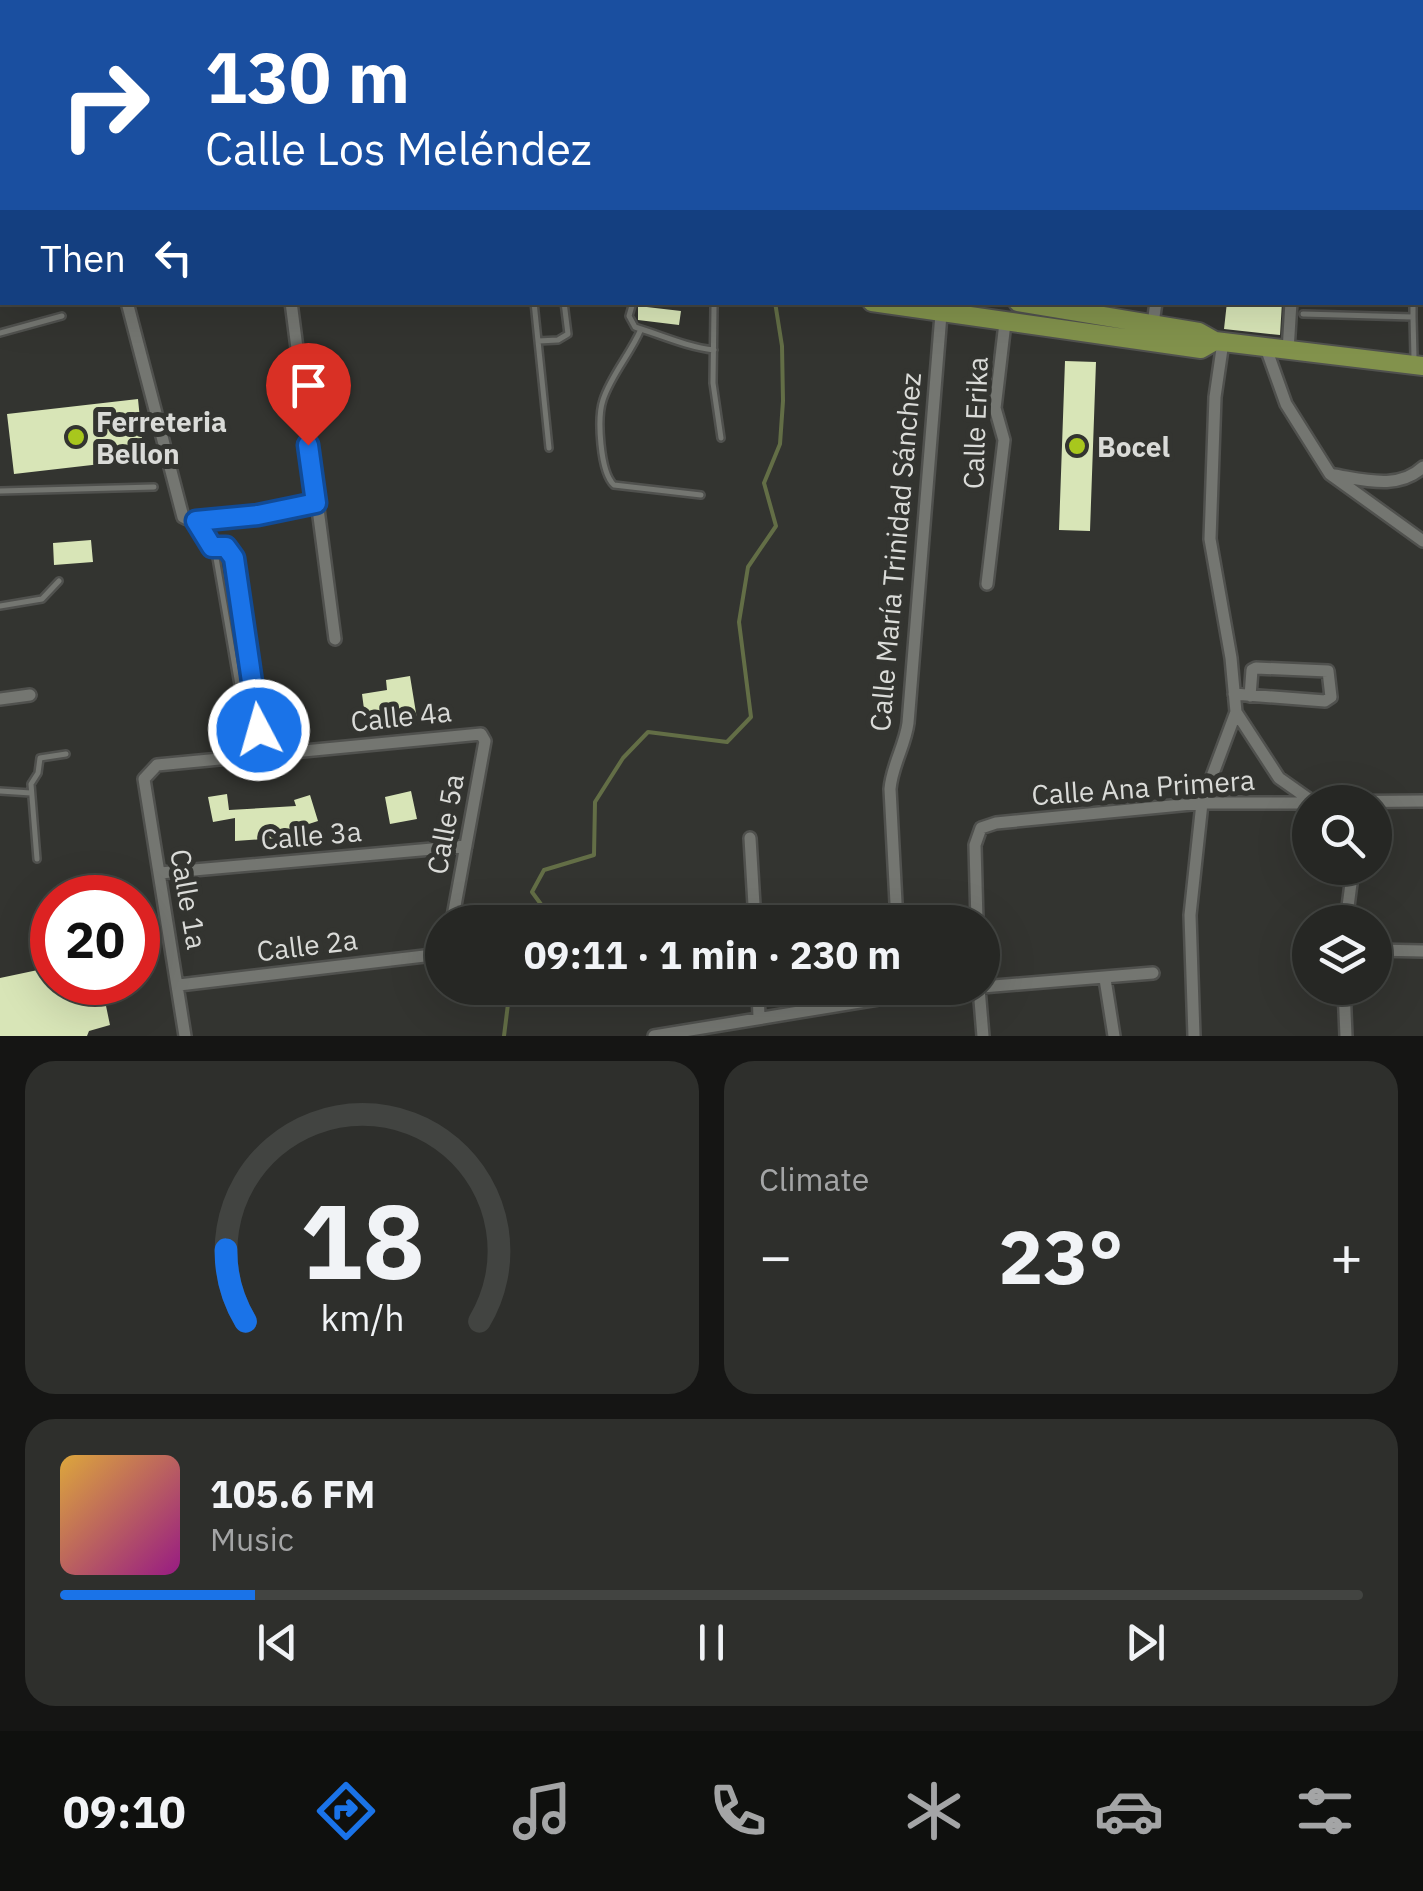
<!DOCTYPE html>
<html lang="en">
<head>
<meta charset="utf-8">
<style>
  body { margin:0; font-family:"IBM Plex Sans",sans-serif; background:#2e2f2c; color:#f1f3f6; height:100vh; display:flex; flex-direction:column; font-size:38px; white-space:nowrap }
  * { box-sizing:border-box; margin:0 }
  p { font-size:32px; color:#a4a5a6 }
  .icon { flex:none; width:55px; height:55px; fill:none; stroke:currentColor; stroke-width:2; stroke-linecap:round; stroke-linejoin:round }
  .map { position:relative; height:1036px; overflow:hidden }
  .side { display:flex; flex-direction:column; gap:25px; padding:25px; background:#151514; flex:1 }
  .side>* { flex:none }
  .hud { position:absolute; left:0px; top:0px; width:1425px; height:305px; box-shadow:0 10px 40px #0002,0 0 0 2px #424441; background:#1a4fa0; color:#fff; overflow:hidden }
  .buttons { position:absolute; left:1292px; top:785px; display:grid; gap:20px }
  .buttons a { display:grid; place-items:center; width:100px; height:100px; border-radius:50%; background:#262724; box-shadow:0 10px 40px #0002,0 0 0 2px #424441; font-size:50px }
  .speed { position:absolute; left:30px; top:875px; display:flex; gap:20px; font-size:50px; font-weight:700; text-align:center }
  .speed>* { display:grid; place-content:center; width:130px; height:130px; border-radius:50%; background:#262724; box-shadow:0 10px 40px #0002,0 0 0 2px #424441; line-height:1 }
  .speed .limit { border:15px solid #d22; background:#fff; color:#111 }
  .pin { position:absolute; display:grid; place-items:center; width:85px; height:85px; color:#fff; margin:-102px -42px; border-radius:50% 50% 50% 0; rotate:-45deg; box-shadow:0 0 10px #0007 }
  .pin .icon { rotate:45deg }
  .me { position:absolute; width:110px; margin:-55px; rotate:354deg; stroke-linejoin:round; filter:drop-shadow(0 0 8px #0008) }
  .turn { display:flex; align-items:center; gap:35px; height:210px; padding:0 40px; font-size:45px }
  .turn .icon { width:130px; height:130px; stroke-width:2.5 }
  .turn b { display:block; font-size:70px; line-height:85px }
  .then { display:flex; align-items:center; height:95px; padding:0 40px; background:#0003; gap:20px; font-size:38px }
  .big { font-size:75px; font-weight:700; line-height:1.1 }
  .side .widget { flex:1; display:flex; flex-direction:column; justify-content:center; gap:15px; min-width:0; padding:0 35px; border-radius:30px; background:#2e2f2c }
  .side .dial { align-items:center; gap:0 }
  .dial svg { height:260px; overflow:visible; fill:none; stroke:#424441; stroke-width:7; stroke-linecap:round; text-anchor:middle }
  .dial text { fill:#f1f3f6; stroke:none }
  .song { display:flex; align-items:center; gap:30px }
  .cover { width:120px; height:120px; border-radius:15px; background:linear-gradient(135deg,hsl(40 70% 55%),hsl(310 70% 35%)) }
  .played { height:10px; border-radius:5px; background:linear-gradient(90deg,#1a73e8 15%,#424441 15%) }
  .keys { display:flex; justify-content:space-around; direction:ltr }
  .heat { display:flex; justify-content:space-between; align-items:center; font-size:55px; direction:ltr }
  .side .tiles { flex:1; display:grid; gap:25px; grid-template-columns:1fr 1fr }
  .widget:last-child { grid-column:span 2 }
  .trip { position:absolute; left:425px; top:905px; width:575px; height:100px; border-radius:50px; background:#262724; box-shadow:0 10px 40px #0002,0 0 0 2px #424441; font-weight:700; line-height:100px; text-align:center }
  .tabs { display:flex; height:160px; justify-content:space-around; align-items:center; background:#0f100e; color:#a4a5a6 }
  .tabs .icon { width:70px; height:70px }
  .tabs .active { color:#1a73e8 }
  .tabs b { font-size:45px; color:#f1f3f6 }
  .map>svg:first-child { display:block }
</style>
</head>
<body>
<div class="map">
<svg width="1423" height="1036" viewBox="0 0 1423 1036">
  <rect width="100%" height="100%" fill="#333430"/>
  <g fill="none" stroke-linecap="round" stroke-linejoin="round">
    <path stroke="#636e46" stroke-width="4" d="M826,2l2,-2
      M554,922l-22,-30 12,-22 50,-15 1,-53 28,-44 25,-26 79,10 24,-25 -12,-95 9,-55 28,-41 -12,-43 16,-39 3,-43 -1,-55 -7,-44
      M504,1036l6,-48"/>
  </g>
  <path fill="#d8e5b7" d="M1227,302h55l-2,33 -56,-6z
    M638,306l43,5 -2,14 -41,-5z
    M1065,361l31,1 -6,169 -31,-1z
    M138,399l6,60 -130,15 -7,-60z
    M91,540l2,22 -39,3 -1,-22z
    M410,676l7,43 -51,5 -4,-30 25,-4 -1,-10z
    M411,791l6,28 -27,5 -5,-27z
    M227,794l2,16 67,-4 -2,-6 16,-5 8,26 -28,9 1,7 -56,4v-23l-22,4 -5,-25z
    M52,967v15h49l9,43 -21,6 -2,5h-87v-58z"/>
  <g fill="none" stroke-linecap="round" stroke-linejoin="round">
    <defs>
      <path id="lane" d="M1410,0v2
        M534,302l15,146
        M633,302l-4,14 6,11c26,8 52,20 79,23
        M664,302h5
        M1413,302v15
        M714,307l-1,76 8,55
        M1303,314l110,3 1,41
        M641,329c-10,24 -30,46 -38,71 -6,18 -3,72 11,85l87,10
        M0,333l62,-17
        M538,341l20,-1 10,-6 -4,-32
        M0,491l154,-4
        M197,524l18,28 31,179 9,2 4,-3 2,-8 -27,-164 -9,-11h-13
        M0,606l42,-7 17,-18
        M0,791l31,2
        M37,859l-6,-75 7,-11 2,-15 26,-4"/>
      <path id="street" d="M146,0l1,2
        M290,0l1,2
        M902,2l3,-2
        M1308,2v-2
        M127,302l56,215c19,13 107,-10 133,-14
        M291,302l44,337
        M1153,324l3,-22
        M1266,348l20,56 44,70 93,67
        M1288,351l3,-49
        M1334,475c31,5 65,15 89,-8
        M987,584l17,-144 -9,-32 10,-85
        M1234,694l91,7 6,-4 -3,-26 -72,-3 -4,2 -2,26
        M0,699l30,-4
        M1236,712l43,66 34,24
        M1311,802l112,-1
        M750,838l5,84
        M160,873l306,-27
        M897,922l-7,-133c2,-24 15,-43 18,-66l34,-421
        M977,922l-2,-77 6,-17 15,-5 206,-20h108
        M1346,922l7,-54
        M1375,950l48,1
        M1105,979l9,57
        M179,985l254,-30 9,-5
        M982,987l171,-14
        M758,988l1,30
        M979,988l4,48
        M1344,988l2,48
        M185,1036l-41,-257 13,-14 324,-31 4,7 -33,181
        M654,1036l224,-37 18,-6 3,-5
        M1194,1036l-4,-121 12,-112 34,-91 -5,-54 -21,-119 5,-142 8,-55"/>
      <path id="primary" d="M0,198h2
        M872,302l329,47 14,-8
        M1018,302l181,30 16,9 208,25"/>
    </defs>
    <use href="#lane" stroke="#50514e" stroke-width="10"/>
    <use href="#street" stroke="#50514e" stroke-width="16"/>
    <use href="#primary" stroke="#50514e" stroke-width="22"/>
    <use href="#lane" stroke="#747671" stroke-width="5"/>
    <use href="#street" stroke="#747671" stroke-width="11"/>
    <use href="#primary" stroke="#82924c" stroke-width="18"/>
  </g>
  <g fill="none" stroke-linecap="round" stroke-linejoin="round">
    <defs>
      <path id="route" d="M259,730l-25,-172 -8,-11h-14l-16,-26 62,-6 58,-12 -8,-58"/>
    </defs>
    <use href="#route" stroke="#114b97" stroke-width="25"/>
    <use href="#route" stroke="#1a73e8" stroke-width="18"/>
  </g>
  <g fill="#a8c71d" stroke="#333430" stroke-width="4">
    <circle cx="76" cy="437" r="10"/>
    <circle cx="1077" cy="446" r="10"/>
  </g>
  <g text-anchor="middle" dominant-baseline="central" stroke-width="10" stroke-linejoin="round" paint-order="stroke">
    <g font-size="28" font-weight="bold" fill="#dadbd8" stroke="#333430" text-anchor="start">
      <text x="96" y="421">Ferreteria<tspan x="96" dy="32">Bellon</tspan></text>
      <text x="1097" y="446">Bocel</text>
    </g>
    <g font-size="28" fill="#dadbd8" stroke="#333430">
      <text transform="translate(975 423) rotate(-88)">Calle Erika</text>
      <text transform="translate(895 552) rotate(-85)">Calle María Trinidad Sánchez</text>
      <text transform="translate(401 716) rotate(-6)">Calle 4a</text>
      <text transform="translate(1143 787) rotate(-4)">Calle Ana Primera</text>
      <text transform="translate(445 824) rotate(-80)">Calle 5a</text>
      <text transform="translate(311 835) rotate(-5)">Calle 3a</text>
      <text transform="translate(189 899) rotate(80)">Calle 1a</text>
      <text transform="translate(307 945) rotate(-7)">Calle 2a</text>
    </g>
  </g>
</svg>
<div class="buttons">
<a><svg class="icon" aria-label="search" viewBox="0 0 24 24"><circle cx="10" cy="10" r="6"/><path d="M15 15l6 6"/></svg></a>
<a><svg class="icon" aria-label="layers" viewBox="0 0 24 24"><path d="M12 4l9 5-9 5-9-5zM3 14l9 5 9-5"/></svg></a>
</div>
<div class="speed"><div class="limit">20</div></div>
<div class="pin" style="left:308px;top:445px;background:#d93025"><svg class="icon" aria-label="arrive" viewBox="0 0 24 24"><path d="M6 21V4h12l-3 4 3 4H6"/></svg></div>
<svg class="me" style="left:259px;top:730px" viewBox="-20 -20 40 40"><circle r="17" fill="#1a73e8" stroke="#fff" stroke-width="3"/><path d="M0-11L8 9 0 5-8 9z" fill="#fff"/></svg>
<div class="trip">09:11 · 1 min · 230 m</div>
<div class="hud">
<div class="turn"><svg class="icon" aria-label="right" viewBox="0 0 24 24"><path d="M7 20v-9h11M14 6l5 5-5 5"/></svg><div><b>130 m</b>Calle Los Meléndez</div></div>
<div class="then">Then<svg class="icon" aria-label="left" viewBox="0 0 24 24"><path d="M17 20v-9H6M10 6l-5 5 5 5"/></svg></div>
</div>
</div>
<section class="side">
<div class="tiles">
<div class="widget dial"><svg viewBox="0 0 100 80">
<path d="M14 69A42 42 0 1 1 86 69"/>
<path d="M14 69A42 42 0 0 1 8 47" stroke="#1a73e8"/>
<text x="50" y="56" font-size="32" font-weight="700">18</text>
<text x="50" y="72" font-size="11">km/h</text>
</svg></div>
<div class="widget"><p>Climate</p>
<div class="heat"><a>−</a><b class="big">23°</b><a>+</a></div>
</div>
<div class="widget">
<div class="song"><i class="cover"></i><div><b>105.6 FM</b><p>Music</p></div></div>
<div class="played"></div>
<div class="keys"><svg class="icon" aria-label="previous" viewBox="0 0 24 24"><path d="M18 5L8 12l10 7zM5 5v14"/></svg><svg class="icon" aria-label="pause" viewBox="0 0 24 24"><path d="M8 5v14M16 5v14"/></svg><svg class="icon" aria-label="next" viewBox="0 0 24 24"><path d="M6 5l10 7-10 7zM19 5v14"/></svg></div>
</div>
</div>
</section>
<nav class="tabs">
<b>09:10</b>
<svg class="icon active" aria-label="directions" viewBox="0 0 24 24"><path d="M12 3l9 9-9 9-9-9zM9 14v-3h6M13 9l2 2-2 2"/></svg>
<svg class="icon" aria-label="music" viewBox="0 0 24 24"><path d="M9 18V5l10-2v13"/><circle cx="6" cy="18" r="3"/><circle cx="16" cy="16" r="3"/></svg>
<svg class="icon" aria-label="phone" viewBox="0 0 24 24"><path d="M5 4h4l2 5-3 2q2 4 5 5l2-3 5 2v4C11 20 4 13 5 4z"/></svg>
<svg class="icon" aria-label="climate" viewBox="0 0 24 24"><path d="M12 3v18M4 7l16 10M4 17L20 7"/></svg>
<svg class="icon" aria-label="car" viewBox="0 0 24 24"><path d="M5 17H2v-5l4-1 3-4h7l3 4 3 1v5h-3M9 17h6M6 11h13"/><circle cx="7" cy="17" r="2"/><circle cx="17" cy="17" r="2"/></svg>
<svg class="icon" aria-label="filters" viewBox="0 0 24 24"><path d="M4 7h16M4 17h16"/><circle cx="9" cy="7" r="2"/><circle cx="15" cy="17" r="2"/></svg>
</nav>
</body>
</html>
